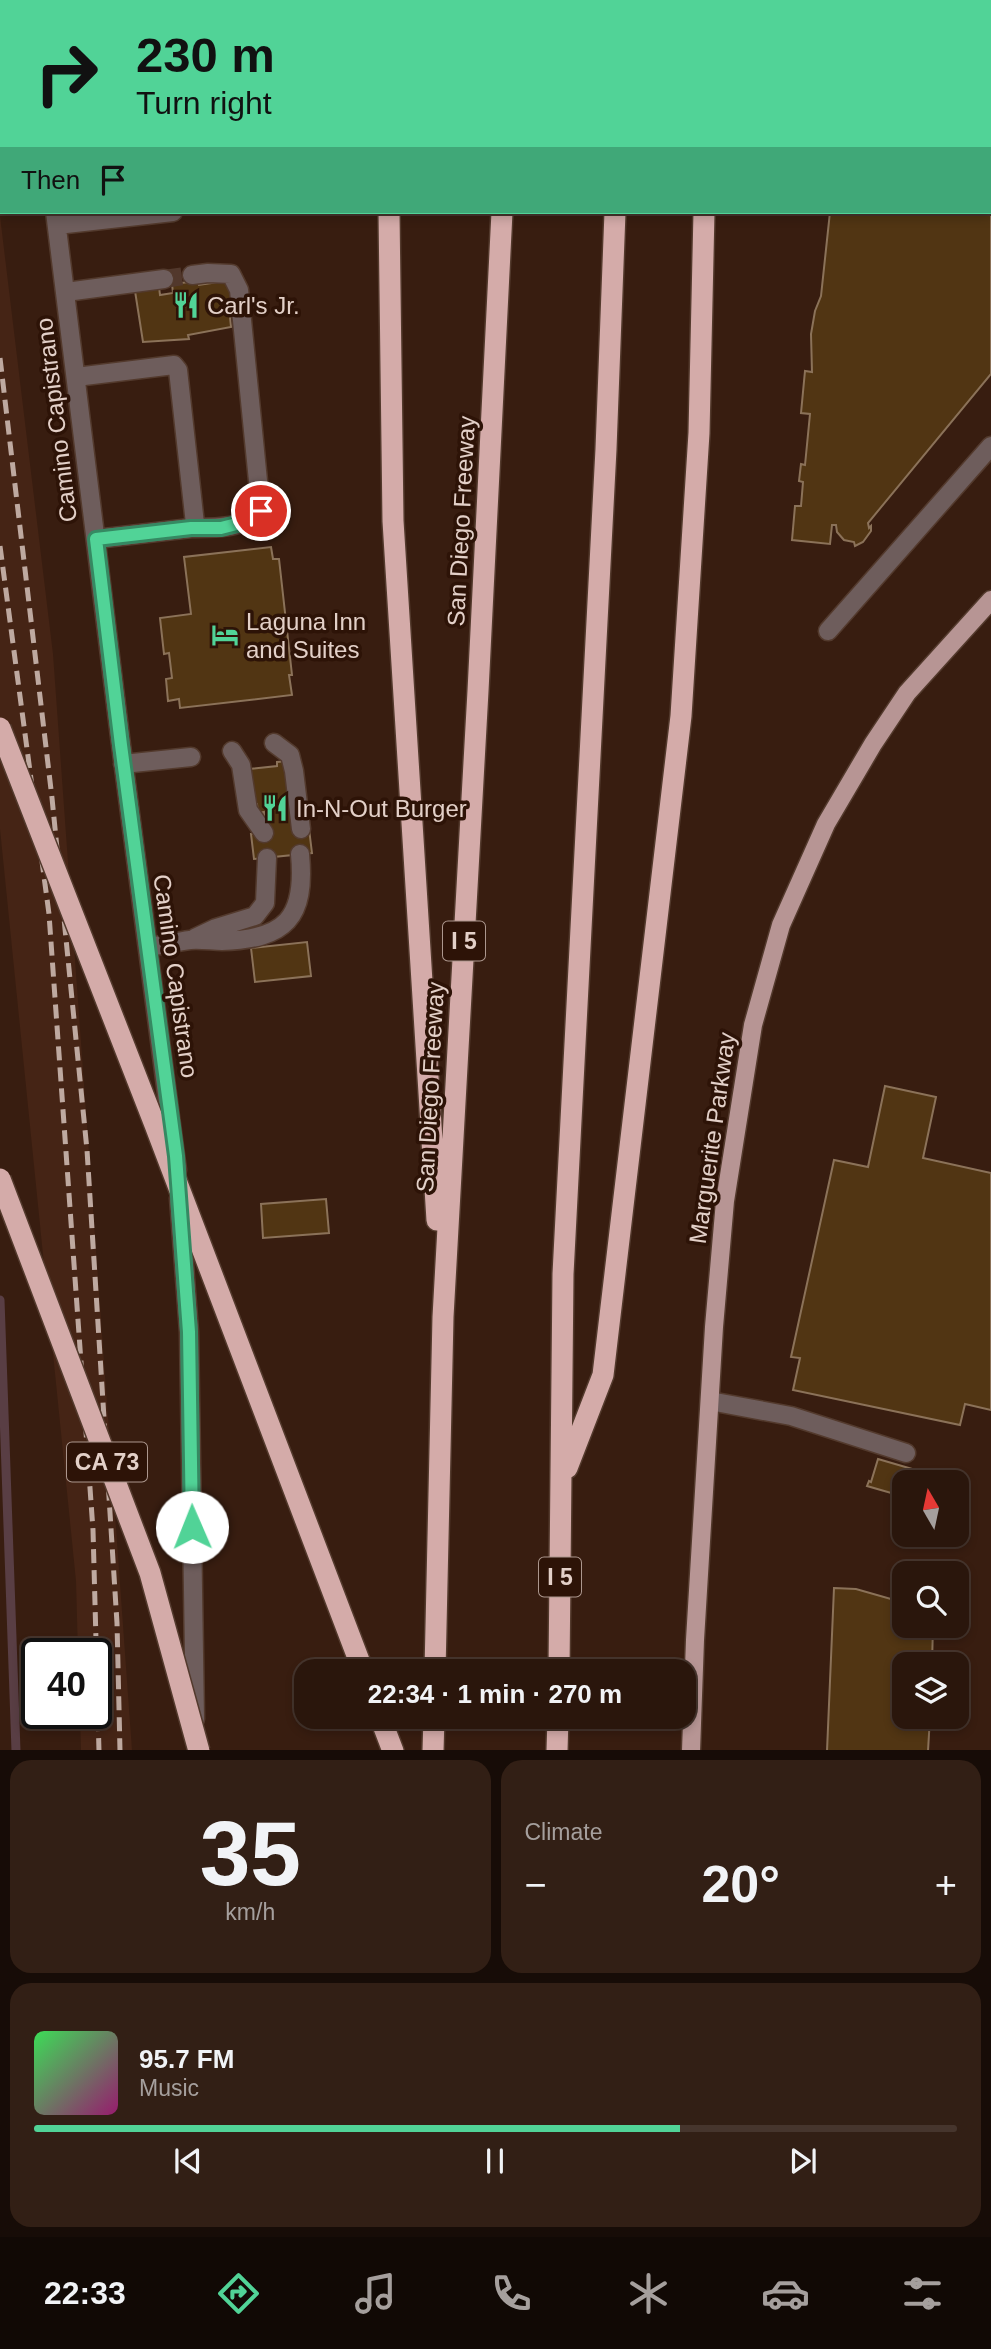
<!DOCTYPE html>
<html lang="en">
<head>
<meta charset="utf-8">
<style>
  body { margin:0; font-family:Arial,sans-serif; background:#321f15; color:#f1f3f6; height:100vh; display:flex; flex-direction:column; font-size:26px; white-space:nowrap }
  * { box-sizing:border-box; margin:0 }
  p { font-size:23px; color:#a59f9d }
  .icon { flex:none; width:38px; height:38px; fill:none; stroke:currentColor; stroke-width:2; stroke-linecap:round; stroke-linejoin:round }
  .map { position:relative; height:1750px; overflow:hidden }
  .side { display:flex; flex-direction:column; gap:10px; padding:10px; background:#170c07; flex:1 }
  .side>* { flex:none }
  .hud { position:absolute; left:0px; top:0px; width:992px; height:214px; box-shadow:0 4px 10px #0003,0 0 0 2px #46352d; background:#51d397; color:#111; overflow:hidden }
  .needle { width:46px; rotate:351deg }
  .buttons { position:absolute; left:892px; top:1470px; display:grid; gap:14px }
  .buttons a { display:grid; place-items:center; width:77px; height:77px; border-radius:14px; background:#2a160c; box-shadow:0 4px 10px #0003,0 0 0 2px #46352d; font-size:35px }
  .speed { position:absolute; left:21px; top:1638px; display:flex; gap:14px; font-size:35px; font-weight:700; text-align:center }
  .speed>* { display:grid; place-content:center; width:91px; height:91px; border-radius:50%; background:#2a160c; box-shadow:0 4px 10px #0003,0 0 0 2px #46352d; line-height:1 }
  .speed .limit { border:4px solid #111; border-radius:10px; background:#fff; color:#111 }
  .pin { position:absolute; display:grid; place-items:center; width:60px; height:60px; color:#fff; margin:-30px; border:4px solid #fff; border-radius:50%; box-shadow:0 2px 7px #0007 }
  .me { position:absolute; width:77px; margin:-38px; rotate:359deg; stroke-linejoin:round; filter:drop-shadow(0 0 5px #0008) }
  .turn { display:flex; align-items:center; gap:24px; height:147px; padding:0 21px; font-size:32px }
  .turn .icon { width:91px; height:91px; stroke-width:2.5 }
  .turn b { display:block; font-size:49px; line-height:60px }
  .then { display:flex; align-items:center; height:66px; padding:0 21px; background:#0003; gap:14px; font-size:26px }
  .big { font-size:52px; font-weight:800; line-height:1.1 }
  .side .tile { flex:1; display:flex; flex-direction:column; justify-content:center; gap:10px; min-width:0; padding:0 24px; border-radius:21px; background:#321f15 }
  .side .dial { align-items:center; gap:0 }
  .dial b { font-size:91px; line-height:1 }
  .song { display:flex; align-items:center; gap:21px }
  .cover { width:84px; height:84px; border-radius:10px; background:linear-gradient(135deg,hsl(130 70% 55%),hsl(320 70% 35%)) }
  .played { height:7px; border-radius:4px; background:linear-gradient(90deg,#51d397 70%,#46352d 70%) }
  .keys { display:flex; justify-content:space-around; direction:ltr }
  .heat { display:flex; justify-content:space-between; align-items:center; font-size:38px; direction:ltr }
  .side .tiles { flex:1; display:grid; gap:10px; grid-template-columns:1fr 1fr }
  .tile:last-child { grid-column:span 2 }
  .trip { position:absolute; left:294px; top:1659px; width:402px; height:70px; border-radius:21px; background:#2a160c; box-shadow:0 4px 10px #0003,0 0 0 2px #46352d; font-weight:800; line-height:70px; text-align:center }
  .menu { display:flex; height:112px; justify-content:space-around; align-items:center; background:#110905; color:#a59f9d }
  .menu .icon { width:49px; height:49px }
  .menu .current { color:#51d397 }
  .menu b { font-size:32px; color:#f1f3f6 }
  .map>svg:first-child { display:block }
</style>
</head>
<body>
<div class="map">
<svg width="991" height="1751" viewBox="0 0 991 1751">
  <rect width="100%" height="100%" fill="#381d10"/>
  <path fill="#452415" d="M0,216l53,438 79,1096h-51l-1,-37h16v-59h-18l-2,-73 -76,-752z"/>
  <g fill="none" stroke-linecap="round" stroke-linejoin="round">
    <path stroke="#593e44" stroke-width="9" d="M0,1300l16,451"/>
  </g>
  <path fill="#513513" stroke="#8b7259" stroke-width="2" d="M991,122v252l-123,149 1,5 2,-2v5l-8,11 -8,4 -1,-4 -10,-2 -7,-8 -1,-7h-4l-2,19 -38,-4 3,-34h6l2,-24 -4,-1 2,-17 4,1 5,-51 -9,-1 4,-42 7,1 -1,-38 4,-23 6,-15 9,-84h160z
    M232,280l5,36 -7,1 1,10 -43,8 1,4 -46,3 -8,-51 24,-4 1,8 13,-2 -1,-9 26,-3 1,4z
    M271,547l2,12h6l13,116h-3l3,20 -112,13 -1,-9 -11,2 -2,-22 6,-1 -3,-25 -5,1 -4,-36 31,-4 -7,-57z
    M288,761l21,68 3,24 -58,6 -3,-25 15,-1 -2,-21 -6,1 -1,-9h-4l-3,-35 27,-3v-4z
    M307,942l4,34 -56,6 -4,-34z
    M885,1086l51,11 -13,61 68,15v237l-26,-6 -5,21 -167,-35 7,-32 -9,-1 43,-197 34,7z
    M326,1199l3,34 -66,5 -2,-34z
    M878,1459l72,21v2h-45v15l-38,-11 2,-5 2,1z
    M834,1588l22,1 49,14v23h28l-1,38h-27v53h25l-2,34h-101z"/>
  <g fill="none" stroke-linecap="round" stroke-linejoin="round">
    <path stroke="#52382c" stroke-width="18" stroke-dasharray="18 9" stroke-linecap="butt" d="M164,279l28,-4"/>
    <defs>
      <path id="minor" d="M27,0v2
        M990,70h1
        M55,212l66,533 56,425
        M57,225l116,-13
        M66,292l98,-13
        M76,377l98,-12 4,5 17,154 -4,4 -95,11
        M191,528c24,0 52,1 70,-17l-22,-221 -8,-16 -23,-1 -16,2
        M828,631l163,-185
        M274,743l16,12 4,16 7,58
        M232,751l9,14 7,45 16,23
        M123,764l68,-7
        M195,938l21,-10 39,-12 10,-13 2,-45
        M148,947c14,-2 28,-5 42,-7 11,-1 22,1 32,1 64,-2 84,-23 78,-87
        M179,1198l10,134 6,387
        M710,1401l81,15 115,37"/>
      <path id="major" d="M691,1751l4,-111 19,-313 11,-126 28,-176 28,-100 45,-101 47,-80 34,-51 84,-93"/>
      <path id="highway" d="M374,0v2
        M497,0v2
        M611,0l1,2
        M708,2v-2
        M389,212l4,309 44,699
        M567,1468l36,-93 78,-659 18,-283 5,-221
        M435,1671l8,-354 35,-626 24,-479
        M559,1671l4,-397 43,-825 9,-237
        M380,1717l13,34
        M433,1751l1,-34
        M557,1751l1,-34"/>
    </defs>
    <use href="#minor" stroke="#533a2d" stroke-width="21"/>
    <use href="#major" stroke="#533a2d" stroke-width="21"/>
    <use href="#highway" stroke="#533a2d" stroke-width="24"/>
    <use href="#minor" stroke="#6e5d5c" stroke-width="18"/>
    <use href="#major" stroke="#b79594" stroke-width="18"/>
    <use href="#highway" stroke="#d4aba9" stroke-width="21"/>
    <path stroke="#bea9a0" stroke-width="5" stroke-dasharray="14 7" stroke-linecap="butt" d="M0,358l52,440 35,352 30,473 3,128
      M0,546l49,368 44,616 6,221"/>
    <defs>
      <path id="highway-bridge" d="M0,728l155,397 208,546
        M0,1179l150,394 49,178"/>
    </defs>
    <use href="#highway-bridge" stroke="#533a2d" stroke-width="24" stroke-linecap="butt"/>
    <use href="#highway-bridge" stroke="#d4aba9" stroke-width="21"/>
  </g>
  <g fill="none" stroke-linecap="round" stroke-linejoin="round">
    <defs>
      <path id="route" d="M192,1527l-3,-195 -13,-176 -55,-411 -25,-206 95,-11h30l31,-8 9,-9"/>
    </defs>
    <use href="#route" stroke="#358962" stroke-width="18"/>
    <use href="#route" stroke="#51d397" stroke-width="12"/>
  </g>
  <defs>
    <symbol id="restaurant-bare" viewBox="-9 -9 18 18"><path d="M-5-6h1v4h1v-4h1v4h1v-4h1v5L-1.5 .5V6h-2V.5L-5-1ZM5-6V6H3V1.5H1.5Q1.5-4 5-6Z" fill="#51d397" stroke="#2d1307" stroke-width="2.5" paint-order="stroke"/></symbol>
    <symbol id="hotel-bare" viewBox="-9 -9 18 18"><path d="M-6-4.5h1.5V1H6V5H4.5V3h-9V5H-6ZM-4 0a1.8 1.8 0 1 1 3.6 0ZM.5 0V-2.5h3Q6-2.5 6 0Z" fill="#51d397" stroke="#2d1307" stroke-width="2.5" paint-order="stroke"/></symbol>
  </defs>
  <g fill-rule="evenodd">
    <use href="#restaurant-bare" x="167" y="286" width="38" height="38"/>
    <use href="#hotel-bare" x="206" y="616" width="38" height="38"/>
    <use href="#restaurant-bare" x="256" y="789" width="38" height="38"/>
  </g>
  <g text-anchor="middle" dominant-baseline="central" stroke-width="7" stroke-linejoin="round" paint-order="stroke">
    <g fill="#2d1307" stroke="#ac978e" stroke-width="2">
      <rect x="443" y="921.5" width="42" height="39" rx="5"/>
      <rect x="67" y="1442.5" width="80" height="39" rx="5"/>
      <rect x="539" y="1557.5" width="42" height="39" rx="5"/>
    </g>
    <g font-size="23" font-weight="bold" fill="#e3d0c8">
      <text x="464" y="941">I 5</text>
      <text x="107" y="1462">CA 73</text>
      <text x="560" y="1577">I 5</text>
    </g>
    <g font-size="24" fill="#e3d0c8" stroke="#2d1307" text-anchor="start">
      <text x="207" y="305">Carl's Jr.</text>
      <text x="246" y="621">Laguna Inn<tspan x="246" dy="28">and Suites</tspan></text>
      <text x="296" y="808">In-N-Out Burger</text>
    </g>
    <g font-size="24" fill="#e3d0c8" stroke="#2d1307">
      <text transform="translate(56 420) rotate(-97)">Camino Capistrano</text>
      <text transform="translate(461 521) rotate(-87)">San Diego Freeway</text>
      <text transform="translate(176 976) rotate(82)">Camino Capistrano</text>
      <text transform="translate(430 1087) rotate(-87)">San Diego Freeway</text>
      <text transform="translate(712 1138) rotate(-82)">Marguerite Parkway</text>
    </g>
  </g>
</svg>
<div class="buttons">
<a><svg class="needle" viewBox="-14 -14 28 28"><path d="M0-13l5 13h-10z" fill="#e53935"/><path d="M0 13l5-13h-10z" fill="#a59f9d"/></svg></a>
<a><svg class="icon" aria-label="search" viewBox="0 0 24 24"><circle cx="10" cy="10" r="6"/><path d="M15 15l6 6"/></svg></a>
<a><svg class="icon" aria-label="layers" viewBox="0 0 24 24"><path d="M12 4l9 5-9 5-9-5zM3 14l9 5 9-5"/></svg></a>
</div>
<div class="speed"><div class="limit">40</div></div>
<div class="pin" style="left:261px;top:511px;background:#d93025"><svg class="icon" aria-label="arrive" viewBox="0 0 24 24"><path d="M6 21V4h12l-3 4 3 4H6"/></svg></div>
<svg class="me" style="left:192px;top:1527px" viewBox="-20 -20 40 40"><circle r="19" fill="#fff"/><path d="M0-13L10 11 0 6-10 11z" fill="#51d397"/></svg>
<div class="trip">22:34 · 1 min · 270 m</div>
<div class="hud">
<div class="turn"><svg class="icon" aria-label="right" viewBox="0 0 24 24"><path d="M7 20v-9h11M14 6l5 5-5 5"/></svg><div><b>230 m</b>Turn right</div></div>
<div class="then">Then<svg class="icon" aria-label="arrive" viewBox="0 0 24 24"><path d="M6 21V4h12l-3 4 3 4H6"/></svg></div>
</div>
</div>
<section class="side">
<div class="tiles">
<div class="tile dial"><b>35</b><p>km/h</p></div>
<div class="tile"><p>Climate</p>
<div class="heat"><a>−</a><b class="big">20°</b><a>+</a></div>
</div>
<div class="tile">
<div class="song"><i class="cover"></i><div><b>95.7 FM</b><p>Music</p></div></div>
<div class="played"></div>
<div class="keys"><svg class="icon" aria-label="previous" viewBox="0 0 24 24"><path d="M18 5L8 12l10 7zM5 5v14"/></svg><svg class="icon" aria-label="pause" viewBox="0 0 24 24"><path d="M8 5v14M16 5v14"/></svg><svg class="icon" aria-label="next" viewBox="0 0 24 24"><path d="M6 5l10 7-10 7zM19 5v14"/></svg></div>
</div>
</div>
</section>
<nav class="menu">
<b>22:33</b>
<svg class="icon current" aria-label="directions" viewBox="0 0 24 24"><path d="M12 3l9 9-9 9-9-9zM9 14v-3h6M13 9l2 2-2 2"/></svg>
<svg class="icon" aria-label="music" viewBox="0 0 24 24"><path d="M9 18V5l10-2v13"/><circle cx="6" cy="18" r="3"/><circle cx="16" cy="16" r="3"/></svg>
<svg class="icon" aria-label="phone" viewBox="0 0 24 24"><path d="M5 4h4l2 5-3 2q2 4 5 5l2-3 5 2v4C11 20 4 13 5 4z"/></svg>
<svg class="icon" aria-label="climate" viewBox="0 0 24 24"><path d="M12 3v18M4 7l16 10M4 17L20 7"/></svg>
<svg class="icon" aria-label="car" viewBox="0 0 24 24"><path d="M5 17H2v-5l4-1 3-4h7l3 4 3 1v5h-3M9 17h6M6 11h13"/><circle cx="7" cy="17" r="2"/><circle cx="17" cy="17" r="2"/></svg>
<svg class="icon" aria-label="filters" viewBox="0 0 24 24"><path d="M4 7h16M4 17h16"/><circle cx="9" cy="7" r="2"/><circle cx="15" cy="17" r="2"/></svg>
</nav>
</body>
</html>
